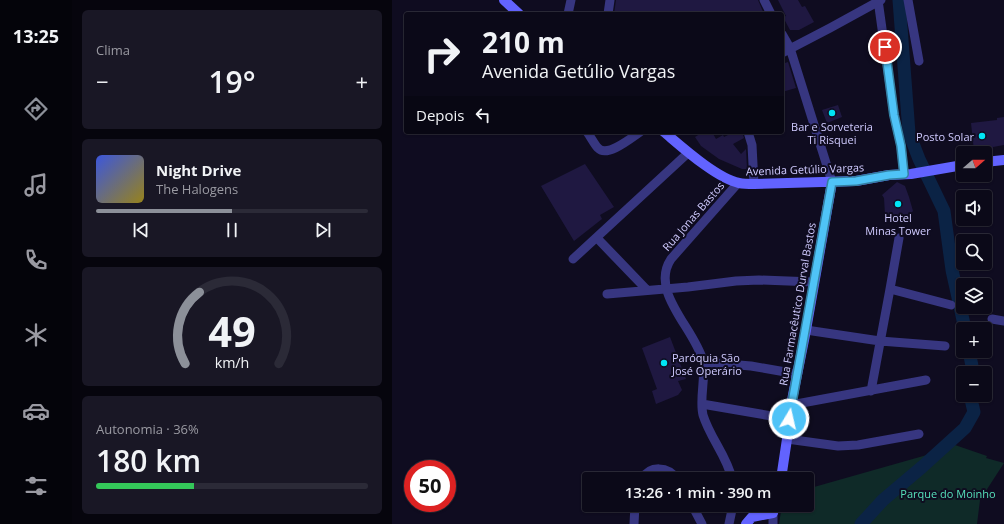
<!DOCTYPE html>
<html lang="pt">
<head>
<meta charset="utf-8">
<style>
  body { margin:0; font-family:"Open Sans",sans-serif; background:#191725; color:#f1f3f6; height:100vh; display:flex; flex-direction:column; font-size:15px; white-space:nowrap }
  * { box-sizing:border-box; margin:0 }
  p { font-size:13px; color:#9a9aa2 }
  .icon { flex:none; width:22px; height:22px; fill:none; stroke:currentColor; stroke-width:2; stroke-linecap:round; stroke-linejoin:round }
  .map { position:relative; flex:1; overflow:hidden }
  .panel { display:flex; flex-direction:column; gap:10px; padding:10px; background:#06050d; width:320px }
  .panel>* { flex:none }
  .guide { position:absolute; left:12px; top:12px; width:380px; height:122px; border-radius:4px; box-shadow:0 1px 3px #0004,0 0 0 1px #2b2a37; background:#0b0918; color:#f1f3f6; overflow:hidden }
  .needle { width:26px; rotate:70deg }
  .controls { position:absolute; left:564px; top:146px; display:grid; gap:8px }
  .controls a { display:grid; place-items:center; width:36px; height:36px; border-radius:4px; background:#0b0918; box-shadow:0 1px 3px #0004,0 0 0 1px #2b2a37; font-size:20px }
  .speed { position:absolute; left:12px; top:460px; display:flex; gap:8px; font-size:20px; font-weight:700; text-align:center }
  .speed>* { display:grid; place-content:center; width:52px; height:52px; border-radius:50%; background:#0b0918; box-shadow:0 1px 3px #0004,0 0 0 1px #2b2a37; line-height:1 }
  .speed .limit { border:6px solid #d22; background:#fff; color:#111 }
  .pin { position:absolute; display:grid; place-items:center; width:34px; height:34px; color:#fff; margin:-17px; border:2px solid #fff; border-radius:50%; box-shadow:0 1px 4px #0007 }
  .me { position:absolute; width:44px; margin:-22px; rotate:9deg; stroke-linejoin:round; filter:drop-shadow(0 0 3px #0008) }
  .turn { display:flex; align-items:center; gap:14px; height:84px; padding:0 12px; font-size:18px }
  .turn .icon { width:52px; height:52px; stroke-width:2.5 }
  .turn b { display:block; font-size:28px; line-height:34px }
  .then { display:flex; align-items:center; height:38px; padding:0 12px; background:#0003; gap:8px; font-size:15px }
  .big { font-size:30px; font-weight:600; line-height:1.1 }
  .panel .card { flex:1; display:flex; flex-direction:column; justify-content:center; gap:6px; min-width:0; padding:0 14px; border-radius:6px; background:#191725 }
  .panel .dial { align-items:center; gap:0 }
  .dial svg { height:104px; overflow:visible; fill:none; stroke:#2b2a37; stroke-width:7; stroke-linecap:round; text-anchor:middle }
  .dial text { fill:#f1f3f6; stroke:none }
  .song { display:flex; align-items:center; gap:12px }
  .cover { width:48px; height:48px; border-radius:6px; background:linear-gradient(135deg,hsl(230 70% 55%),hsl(50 70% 35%)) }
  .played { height:4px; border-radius:2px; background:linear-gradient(90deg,#8c9099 50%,#2b2a37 50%) }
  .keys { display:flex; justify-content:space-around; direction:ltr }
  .heat { display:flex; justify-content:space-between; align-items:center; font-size:22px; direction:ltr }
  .charge { height:6px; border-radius:3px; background:linear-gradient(90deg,#34c759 36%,#2b2a37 0) }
  .trip { position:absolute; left:190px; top:472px; width:232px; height:40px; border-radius:4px; background:#0b0918; box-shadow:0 1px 3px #0004,0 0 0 1px #2b2a37; font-weight:600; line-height:40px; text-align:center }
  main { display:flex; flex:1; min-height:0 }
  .tab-bar { display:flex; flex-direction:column; width:72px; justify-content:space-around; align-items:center; background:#04040a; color:#9a9aa2 }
  .tab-bar .icon { width:28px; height:28px }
  .tab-bar .on { color:#8c9099 }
  .tab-bar b { font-size:18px; color:#f1f3f6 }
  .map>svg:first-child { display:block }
</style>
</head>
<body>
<main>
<nav class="tab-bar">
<b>13:25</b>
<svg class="icon on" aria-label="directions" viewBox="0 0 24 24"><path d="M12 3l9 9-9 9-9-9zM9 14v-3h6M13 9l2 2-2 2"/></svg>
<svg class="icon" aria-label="music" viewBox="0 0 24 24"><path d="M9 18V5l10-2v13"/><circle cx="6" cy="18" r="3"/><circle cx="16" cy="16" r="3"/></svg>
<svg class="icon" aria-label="phone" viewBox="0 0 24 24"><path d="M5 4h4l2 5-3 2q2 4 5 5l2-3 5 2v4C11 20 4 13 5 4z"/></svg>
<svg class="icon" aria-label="climate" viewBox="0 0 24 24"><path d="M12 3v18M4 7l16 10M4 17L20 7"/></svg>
<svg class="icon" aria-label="car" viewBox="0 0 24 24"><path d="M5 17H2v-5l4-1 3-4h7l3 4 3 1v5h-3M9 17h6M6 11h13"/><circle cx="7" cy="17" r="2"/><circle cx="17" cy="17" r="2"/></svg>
<svg class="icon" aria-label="filters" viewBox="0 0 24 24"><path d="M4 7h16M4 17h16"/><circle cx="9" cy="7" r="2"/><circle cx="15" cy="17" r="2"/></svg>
</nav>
<section class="panel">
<div class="card"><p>Clima</p>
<div class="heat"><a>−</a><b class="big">19°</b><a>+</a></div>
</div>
<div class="card">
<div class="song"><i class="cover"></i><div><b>Night Drive</b><p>The Halogens</p></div></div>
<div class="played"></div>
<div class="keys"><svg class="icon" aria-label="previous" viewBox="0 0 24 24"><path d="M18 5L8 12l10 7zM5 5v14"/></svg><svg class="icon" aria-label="pause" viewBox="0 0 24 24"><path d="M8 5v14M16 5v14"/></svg><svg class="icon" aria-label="next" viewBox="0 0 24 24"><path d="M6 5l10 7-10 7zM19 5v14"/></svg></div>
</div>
<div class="card dial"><svg viewBox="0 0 100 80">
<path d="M14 69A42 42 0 1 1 86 69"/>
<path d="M14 69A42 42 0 0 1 25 14" stroke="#8c9099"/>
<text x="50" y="56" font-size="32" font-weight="700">49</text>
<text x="50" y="72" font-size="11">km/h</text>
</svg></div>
<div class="card"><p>Autonomia · 36%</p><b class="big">180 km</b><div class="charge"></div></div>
</section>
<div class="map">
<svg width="612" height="524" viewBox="0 0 612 524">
  <rect width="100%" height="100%" fill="#0f0c20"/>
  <path fill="#0f2a28" d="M563,445l32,11 -1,2 18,5 -24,37 -3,24h-198l3,-19h25v-16l141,-40z"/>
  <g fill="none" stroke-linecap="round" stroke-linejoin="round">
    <path stroke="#0b2345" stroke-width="13" d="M507,0l10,133 10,26 25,52 8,59 13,59
      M577,351l3,15v7
      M469,524l22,-24 39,-33 43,-39 9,-16 -4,-17"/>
  </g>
  <path fill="#1f1841" d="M224,0h142l6,14h-150z
    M386,0h20l4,7 3,-1 9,16 -15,8h-9l-7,-13 3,-1z
    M396,62l8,26 -14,4v-28z
    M446,105l4,12 -15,6 -5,-13z
    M612,117v28l-11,2v2l-19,2 -3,-28 26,-3v-2z
    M311,132h9l4,7 7,-4 1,2 10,-5h8l2,6 -11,6 8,10 5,-5 1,20h-5l-23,-10 -18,-13 -6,-9z
    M193,164l29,43 -14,8 2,4 -28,22 -33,-55z
    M505,182l8,4 4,11 4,14 -5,5 -4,1v5l-19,-7 -1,-17 -2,-3z
    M278,337l16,42 -8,2 4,9 -4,5 -22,9 -4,-13 5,-2 -15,-41z"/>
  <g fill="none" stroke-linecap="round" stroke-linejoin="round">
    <path stroke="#373680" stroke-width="9" d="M372,0l7,14
      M486,0l16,115 7,31 3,28
      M516,0l11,61
      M176,14l3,-14
      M216,14l2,-14
      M390,34l8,14 42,134
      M390,53l48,-25 51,-28
      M195,132c4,5 7,12 11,16 9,10 33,-10 42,-16
      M356,132l4,13 2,39
      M205,238l50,52
      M181,259l115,-106
      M498,289l61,16
      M215,294l81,-7 48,-6 23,-1 55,2
      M600,319l12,2
      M414,330l74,11 65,5
      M311,362l48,4 46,8
      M479,391l19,-102 9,-51
      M310,404l87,15
      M399,405l135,-25
      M395,439l51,7 20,-1 61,-11
      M250,479c8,-14 26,-13 35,0
      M340,479c-5,-23 -22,-41 -29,-64 -4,-16 3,-38 0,-54 -8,-32 -54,-69 -32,-102l67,-76
      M300,505l10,19
      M381,513v11
      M242,524l1,-19
      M337,524l4,-19"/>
    <path stroke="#6263ff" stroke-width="10" d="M112,0l15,14
      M272,132c18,15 52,46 75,51 5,1 10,1 15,1l102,-3 33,-6 22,-1 52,-9
      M593,162l19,-2
      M389,479l6,-40 4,-34 15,-75 26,-148
      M354,524l6,-7 21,-4 2,-8"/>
  </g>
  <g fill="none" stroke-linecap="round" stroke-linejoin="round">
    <defs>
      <path id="route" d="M397,419l43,-237 24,-1 33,-6 15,-1 -3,-28 -7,-31 -9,-68"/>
    </defs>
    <use href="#route" stroke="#337fa1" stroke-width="10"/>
    <use href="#route" stroke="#4fc3f7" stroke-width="7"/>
  </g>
  <g fill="#00e5f6" stroke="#0f0c20" stroke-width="1.5">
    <circle cx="440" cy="113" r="4"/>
    <circle cx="590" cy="136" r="4"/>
    <circle cx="506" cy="204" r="4"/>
    <circle cx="272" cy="363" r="4"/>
  </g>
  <g text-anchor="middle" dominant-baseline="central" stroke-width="4" stroke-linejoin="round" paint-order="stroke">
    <g font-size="11" fill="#d0cbff" stroke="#0f0c20">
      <text x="440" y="126">Bar e Sorveteria<tspan x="440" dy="13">Ti Risquei</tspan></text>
      <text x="582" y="136" text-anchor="end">Posto Solar</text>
      <text x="506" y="217">Hotel<tspan x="506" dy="13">Minas Tower</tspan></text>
      <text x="280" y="357" text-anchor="start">Paróquia São<tspan x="280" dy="13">José Operário</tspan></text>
    </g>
    <g font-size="11" fill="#d0cbff" stroke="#0f0c20">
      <text transform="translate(413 169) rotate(-2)">Avenida Getúlio Vargas</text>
      <text transform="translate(301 216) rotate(-49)">Rua Jonas Bastos</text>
      <text transform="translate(405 304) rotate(-80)">Rua Farmacêutico Durval Bastos</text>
    </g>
    <g font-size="11" fill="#56e0ba" stroke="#0f0c20">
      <text x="556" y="493">Parque do Moinho</text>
    </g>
  </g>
</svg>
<div class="controls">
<a><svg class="needle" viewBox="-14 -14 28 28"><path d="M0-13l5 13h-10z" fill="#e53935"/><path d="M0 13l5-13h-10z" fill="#9a9aa2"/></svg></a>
<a><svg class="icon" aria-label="sound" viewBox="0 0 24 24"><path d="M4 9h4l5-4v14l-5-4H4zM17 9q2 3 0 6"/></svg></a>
<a><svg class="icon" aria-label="search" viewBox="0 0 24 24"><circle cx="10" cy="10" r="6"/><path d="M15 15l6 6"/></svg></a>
<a><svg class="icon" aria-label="layers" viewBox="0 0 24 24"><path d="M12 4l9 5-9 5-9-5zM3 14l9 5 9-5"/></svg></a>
<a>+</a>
<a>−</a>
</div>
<div class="speed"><div class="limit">50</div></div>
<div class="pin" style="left:493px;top:47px;background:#d93025"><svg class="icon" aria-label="arrive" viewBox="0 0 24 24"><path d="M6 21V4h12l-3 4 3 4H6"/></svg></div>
<svg class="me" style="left:397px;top:419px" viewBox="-20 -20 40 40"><circle r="17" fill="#4fc3f7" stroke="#fff" stroke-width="3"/><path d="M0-11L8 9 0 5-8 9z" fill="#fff"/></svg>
<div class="trip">13:26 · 1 min · 390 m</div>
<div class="guide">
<div class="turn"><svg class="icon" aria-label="right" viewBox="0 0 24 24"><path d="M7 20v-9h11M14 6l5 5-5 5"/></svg><div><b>210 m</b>Avenida Getúlio Vargas</div></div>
<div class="then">Depois<svg class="icon" aria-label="left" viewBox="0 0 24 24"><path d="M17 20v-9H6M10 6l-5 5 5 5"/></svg></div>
</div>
</div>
</main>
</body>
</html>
